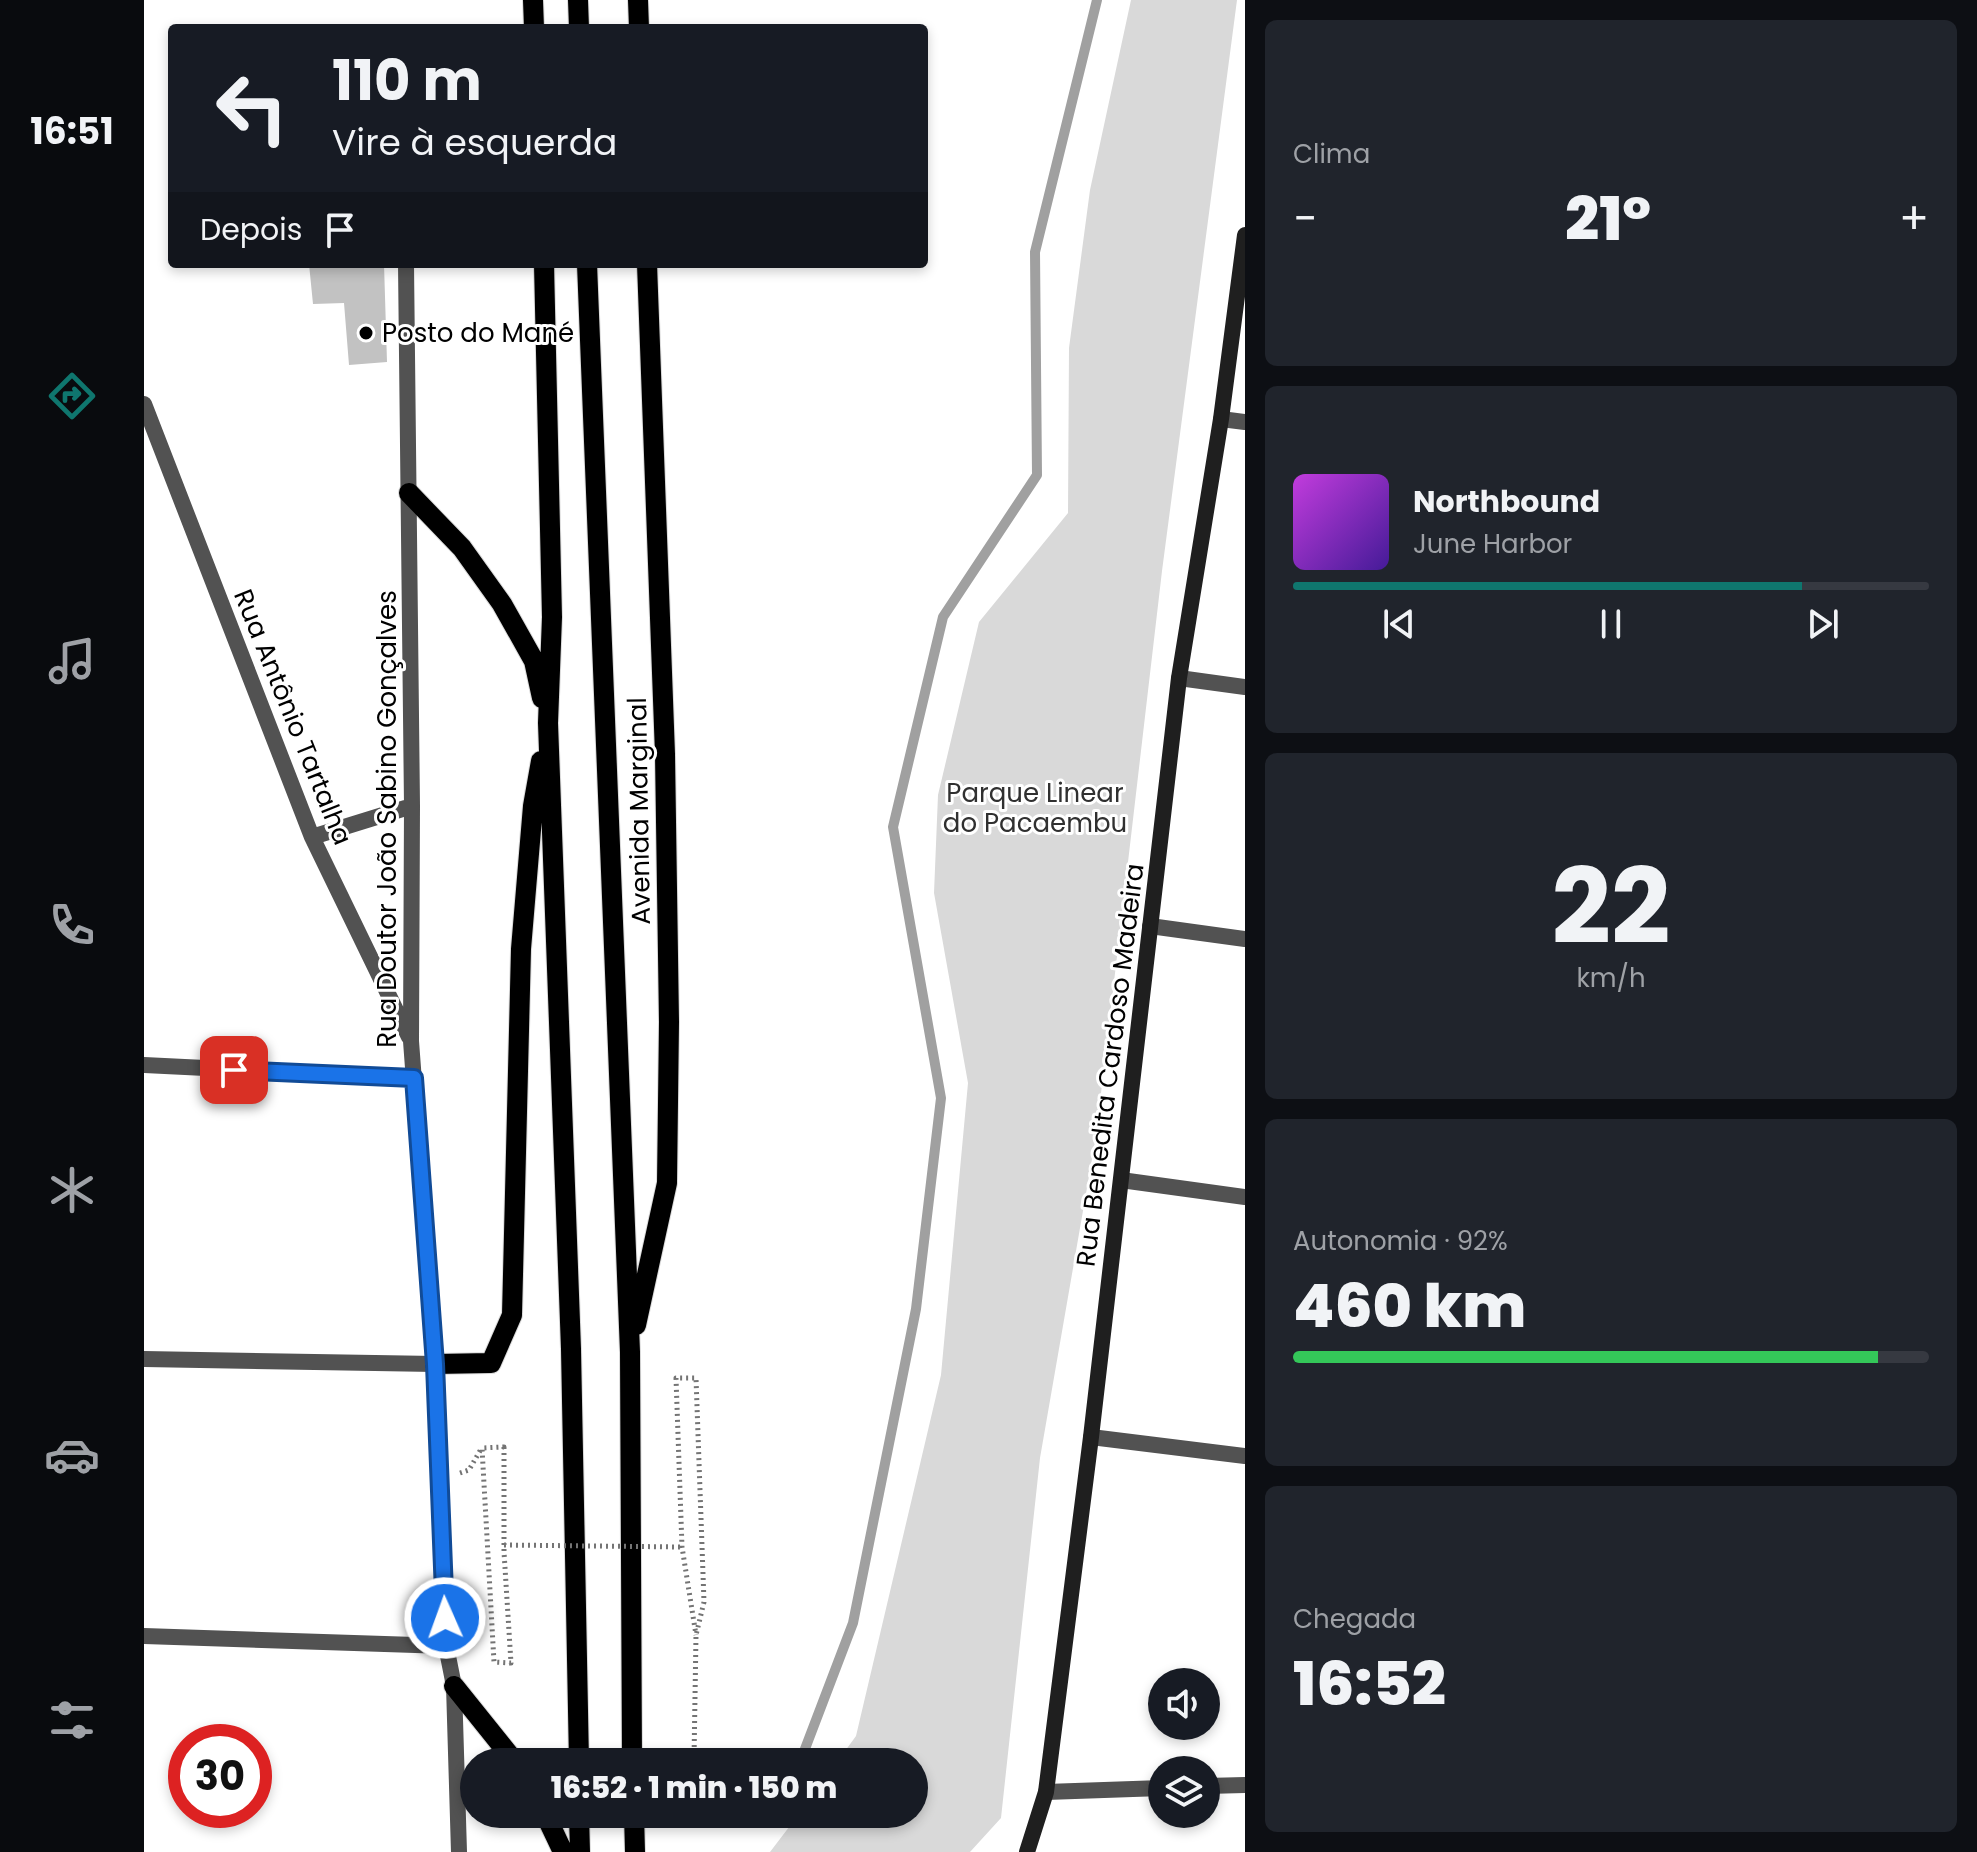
<!DOCTYPE html>
<html lang="pt">
<head>
<meta charset="utf-8">
<style>
  body { margin:0; font-family:Poppins,sans-serif; background:#20242c; color:#f1f3f6; height:100vh; display:flex; flex-direction:column; font-size:30px; white-space:nowrap }
  * { box-sizing:border-box; margin:0 }
  p { font-size:26px; color:#9ea1a6 }
  .icon { flex:none; width:44px; height:44px; fill:none; stroke:currentColor; stroke-width:2; stroke-linecap:round; stroke-linejoin:round }
  .map { position:relative; flex:1; overflow:hidden }
  .drawer { display:flex; flex-direction:column; gap:20px; padding:20px; background:#0d0f14; width:732px }
  .drawer>* { flex:none }
  .top-card { position:absolute; left:24px; top:24px; width:760px; height:244px; border-radius:8px; box-shadow:0 4px 12px #0003; background:#171b24; color:#f1f3f6; overflow:hidden }
  .buttons { position:absolute; left:1004px; top:1668px; display:grid; gap:16px }
  .buttons a { display:grid; place-items:center; width:72px; height:72px; border-radius:50%; background:#171b24; box-shadow:0 4px 12px #0003; font-size:40px }
  .speed { position:absolute; left:24px; top:1724px; display:flex; gap:16px; font-size:40px; font-weight:700; text-align:center }
  .speed>* { display:grid; place-content:center; width:104px; height:104px; border-radius:50%; background:#171b24; box-shadow:0 4px 12px #0003; line-height:1 }
  .speed .limit { border:12px solid #d22; background:#fff; color:#111 }
  .pin { position:absolute; display:grid; place-items:center; width:68px; height:68px; color:#fff; margin:-34px; border-radius:16px; box-shadow:0 4px 12px #0006 }
  .me { position:absolute; width:88px; margin:-44px; rotate:358deg; stroke-linejoin:round; filter:drop-shadow(0 0 6px #0008) }
  .turn { display:flex; align-items:center; gap:28px; height:168px; padding:0 32px; font-size:36px }
  .turn .icon { width:104px; height:104px; stroke-width:2.5 }
  .turn b { display:block; font-size:56px; line-height:68px }
  .then { display:flex; align-items:center; height:76px; padding:0 32px; background:#0003; gap:16px; font-size:30px }
  .big { font-size:60px; font-weight:800; line-height:1.1 }
  .drawer .card { flex:1; display:flex; flex-direction:column; justify-content:center; gap:12px; min-width:0; padding:0 28px; border-radius:12px; background:#20242c }
  .drawer .dial { align-items:center; gap:0 }
  .dial b { font-size:104px; line-height:1 }
  .song { display:flex; align-items:center; gap:24px }
  .cover { width:96px; height:96px; border-radius:12px; background:linear-gradient(135deg,hsl(290 70% 55%),hsl(260 70% 35%)) }
  .played { height:8px; border-radius:4px; background:linear-gradient(90deg,#0f766e 80%,#363941 80%) }
  .keys { display:flex; justify-content:space-around; direction:ltr }
  .heat { display:flex; justify-content:space-between; align-items:center; font-size:44px; direction:ltr }
  .charge { height:12px; border-radius:6px; background:linear-gradient(90deg,#34c759 92%,#363941 0) }
  .trip { position:absolute; left:316px; top:1748px; width:468px; height:80px; border-radius:40px; background:#171b24; box-shadow:0 4px 12px #0003; font-weight:800; line-height:80px; text-align:center }
  main { display:flex; flex:1; min-height:0 }
  .tab-bar { display:flex; flex-direction:column; width:144px; justify-content:space-around; align-items:center; background:#090b0e; color:#9ea1a6 }
  .tab-bar .icon { width:56px; height:56px }
  .tab-bar .current { color:#0f766e }
  .tab-bar b { font-size:36px; color:#f1f3f6 }
  .map>svg:first-child { display:block }
</style>
</head>
<body>
<main>
<nav class="tab-bar">
<b>16:51</b>
<svg class="icon current" aria-label="directions" viewBox="0 0 24 24"><path d="M12 3l9 9-9 9-9-9zM9 14v-3h6M13 9l2 2-2 2"/></svg>
<svg class="icon" aria-label="music" viewBox="0 0 24 24"><path d="M9 18V5l10-2v13"/><circle cx="6" cy="18" r="3"/><circle cx="16" cy="16" r="3"/></svg>
<svg class="icon" aria-label="phone" viewBox="0 0 24 24"><path d="M5 4h4l2 5-3 2q2 4 5 5l2-3 5 2v4C11 20 4 13 5 4z"/></svg>
<svg class="icon" aria-label="climate" viewBox="0 0 24 24"><path d="M12 3v18M4 7l16 10M4 17L20 7"/></svg>
<svg class="icon" aria-label="car" viewBox="0 0 24 24"><path d="M5 17H2v-5l4-1 3-4h7l3 4 3 1v5h-3M9 17h6M6 11h13"/><circle cx="7" cy="17" r="2"/><circle cx="17" cy="17" r="2"/></svg>
<svg class="icon" aria-label="filters" viewBox="0 0 24 24"><path d="M4 7h16M4 17h16"/><circle cx="9" cy="7" r="2"/><circle cx="15" cy="17" r="2"/></svg>
</nav>
<div class="map">
<svg width="1101" height="1852" viewBox="0 0 1101 1852">
  <rect width="100%" height="100%" fill="#fff"/>
  <path fill="#d9d9d9" d="M987,0h106l-75,571 -66,565 -56,322 -39,360 -31,34h-200l29,-38h115v-52h-77l19,-26 85,-361 27,-292 -34,-190 4,-98 41,-173 89,-109 1,-165 21,-158z"/>
  <g fill="none" stroke-linecap="round" stroke-linejoin="round">
    <path stroke="#a0a0a0" stroke-width="10" d="M656,1762l53,-139 63,-314 25,-211 -48,-271 50,-210 94,-142 -2,-223 62,-252"/>
  </g>
  <path fill="#c2c2c2" d="M165,264h75l3,98 -38,3 -5,-62 -31,1z"/>
  <g fill="none" stroke-linecap="round" stroke-linejoin="round">
    <defs>
      <path id="primary" d="M389,0l1,28
        M434,0l1,28
        M494,0l1,28
        M400,264l8,353 -4,106 23,626 8,413
        M443,264l43,1088 2,410
        M265,493l53,55 40,56 32,57 8,37
        M492,1325l31,-142 2,-161 -4,-268 -18,-490
        M291,1364l56,-1 21,-48 9,-366 12,-143 8,-45
        M310,1686l61,76
        M401,1814l18,38
        M435,1814l1,38
        M490,1814l1,38"/>
    </defs>
    <use href="#primary" stroke="#dbdbdb" stroke-width="22"/>
    <path stroke="#747474" stroke-width="5" stroke-dasharray="2 4" stroke-linecap="butt" d="M360,1447v105l7,111 -17,-1 -12,-214z
      M316,1473l9,-3 12,-21
      M550,1759l2,-124 8,-33 -8,-224h-20l6,169 14,88"/>
    <path stroke="#525252" stroke-width="16" d="M262,264l6,542 -1,235 24,323 11,282 8,40 5,166
      M0,404l168,433 97,200
      M1077,419l24,3
      M1035,678l66,9
      M168,837l100,-31
      M1006,926l95,13
      M0,1065l270,13
      M977,1180l124,17
      M0,1359l291,5
      M947,1437l154,19
      M0,1636l302,10
      M1062,1786l39,-1
      M902,1792l116,-4"/>
    <path stroke="#1f1f1f" stroke-width="16" d="M883,1852l19,-60 45,-355 88,-759 42,-259 24,-184"/>
    <use href="#primary" stroke="#000" stroke-width="20"/>
    <path stroke="#747474" stroke-width="5" stroke-dasharray="2 4" stroke-linecap="butt" d="M360,1545l178,2"/>
  </g>
  <g fill="none" stroke-linecap="round" stroke-linejoin="round">
    <defs>
      <path id="route" d="M90,1070l180,8 21,286 10,254"/>
    </defs>
    <use href="#route" stroke="#114b97" stroke-width="20"/>
    <use href="#route" stroke="#1a73e8" stroke-width="14"/>
  </g>
  <circle fill="#000" stroke="#fff" stroke-width="3" cx="222" cy="333" r="8"/>
  <g text-anchor="middle" dominant-baseline="central" stroke-width="6" stroke-linejoin="round" paint-order="stroke">
    <g font-size="26" fill="#000" stroke="#fff" text-anchor="start">
      <text x="238" y="333">Posto do Mané</text>
    </g>
    <g font-size="26" fill="#000" stroke="#fff">
      <text transform="translate(149 717) rotate(68)">Rua Antônio Tartalha</text>
      <text transform="translate(495 811) rotate(-91)">Avenida Marginal</text>
      <text transform="translate(243 819) rotate(-90)">Rua Doutor João Sabino Gonçalves</text>
      <text transform="translate(966 1065) rotate(-83)">Rua Benedita Cardoso Madeira</text>
    </g>
    <g font-size="26" fill="#303030" stroke="#fff">
      <text x="891" y="793">Parque Linear<tspan x="891" dy="30">do Pacaembu</tspan></text>
    </g>
  </g>
</svg>
<div class="buttons">
<a><svg class="icon" aria-label="sound" viewBox="0 0 24 24"><path d="M4 9h4l5-4v14l-5-4H4zM17 9q2 3 0 6"/></svg></a>
<a><svg class="icon" aria-label="layers" viewBox="0 0 24 24"><path d="M12 4l9 5-9 5-9-5zM3 14l9 5 9-5"/></svg></a>
</div>
<div class="speed"><div class="limit">30</div></div>
<div class="pin" style="left:90px;top:1070px;background:#d93025"><svg class="icon" aria-label="arrive" viewBox="0 0 24 24"><path d="M6 21V4h12l-3 4 3 4H6"/></svg></div>
<svg class="me" style="left:301px;top:1618px" viewBox="-20 -20 40 40"><circle r="17" fill="#1a73e8" stroke="#fff" stroke-width="3"/><path d="M0-11L8 9 0 5-8 9z" fill="#fff"/></svg>
<div class="trip">16:52 · 1 min · 150 m</div>
<div class="top-card">
<div class="turn"><svg class="icon" aria-label="left" viewBox="0 0 24 24"><path d="M17 20v-9H6M10 6l-5 5 5 5"/></svg><div><b>110 m</b>Vire à esquerda</div></div>
<div class="then">Depois<svg class="icon" aria-label="arrive" viewBox="0 0 24 24"><path d="M6 21V4h12l-3 4 3 4H6"/></svg></div>
</div>
</div>
<section class="drawer">
<div class="card"><p>Clima</p>
<div class="heat"><a>−</a><b class="big">21°</b><a>+</a></div>
</div>
<div class="card">
<div class="song"><i class="cover"></i><div><b>Northbound</b><p>June Harbor</p></div></div>
<div class="played"></div>
<div class="keys"><svg class="icon" aria-label="previous" viewBox="0 0 24 24"><path d="M18 5L8 12l10 7zM5 5v14"/></svg><svg class="icon" aria-label="pause" viewBox="0 0 24 24"><path d="M8 5v14M16 5v14"/></svg><svg class="icon" aria-label="next" viewBox="0 0 24 24"><path d="M6 5l10 7-10 7zM19 5v14"/></svg></div>
</div>
<div class="card dial"><b>22</b><p>km/h</p></div>
<div class="card"><p>Autonomia · 92%</p><b class="big">460 km</b><div class="charge"></div></div>
<div class="card"><p>Chegada</p><b class="big">16:52</b></div>
</section>
</main>
</body>
</html>
